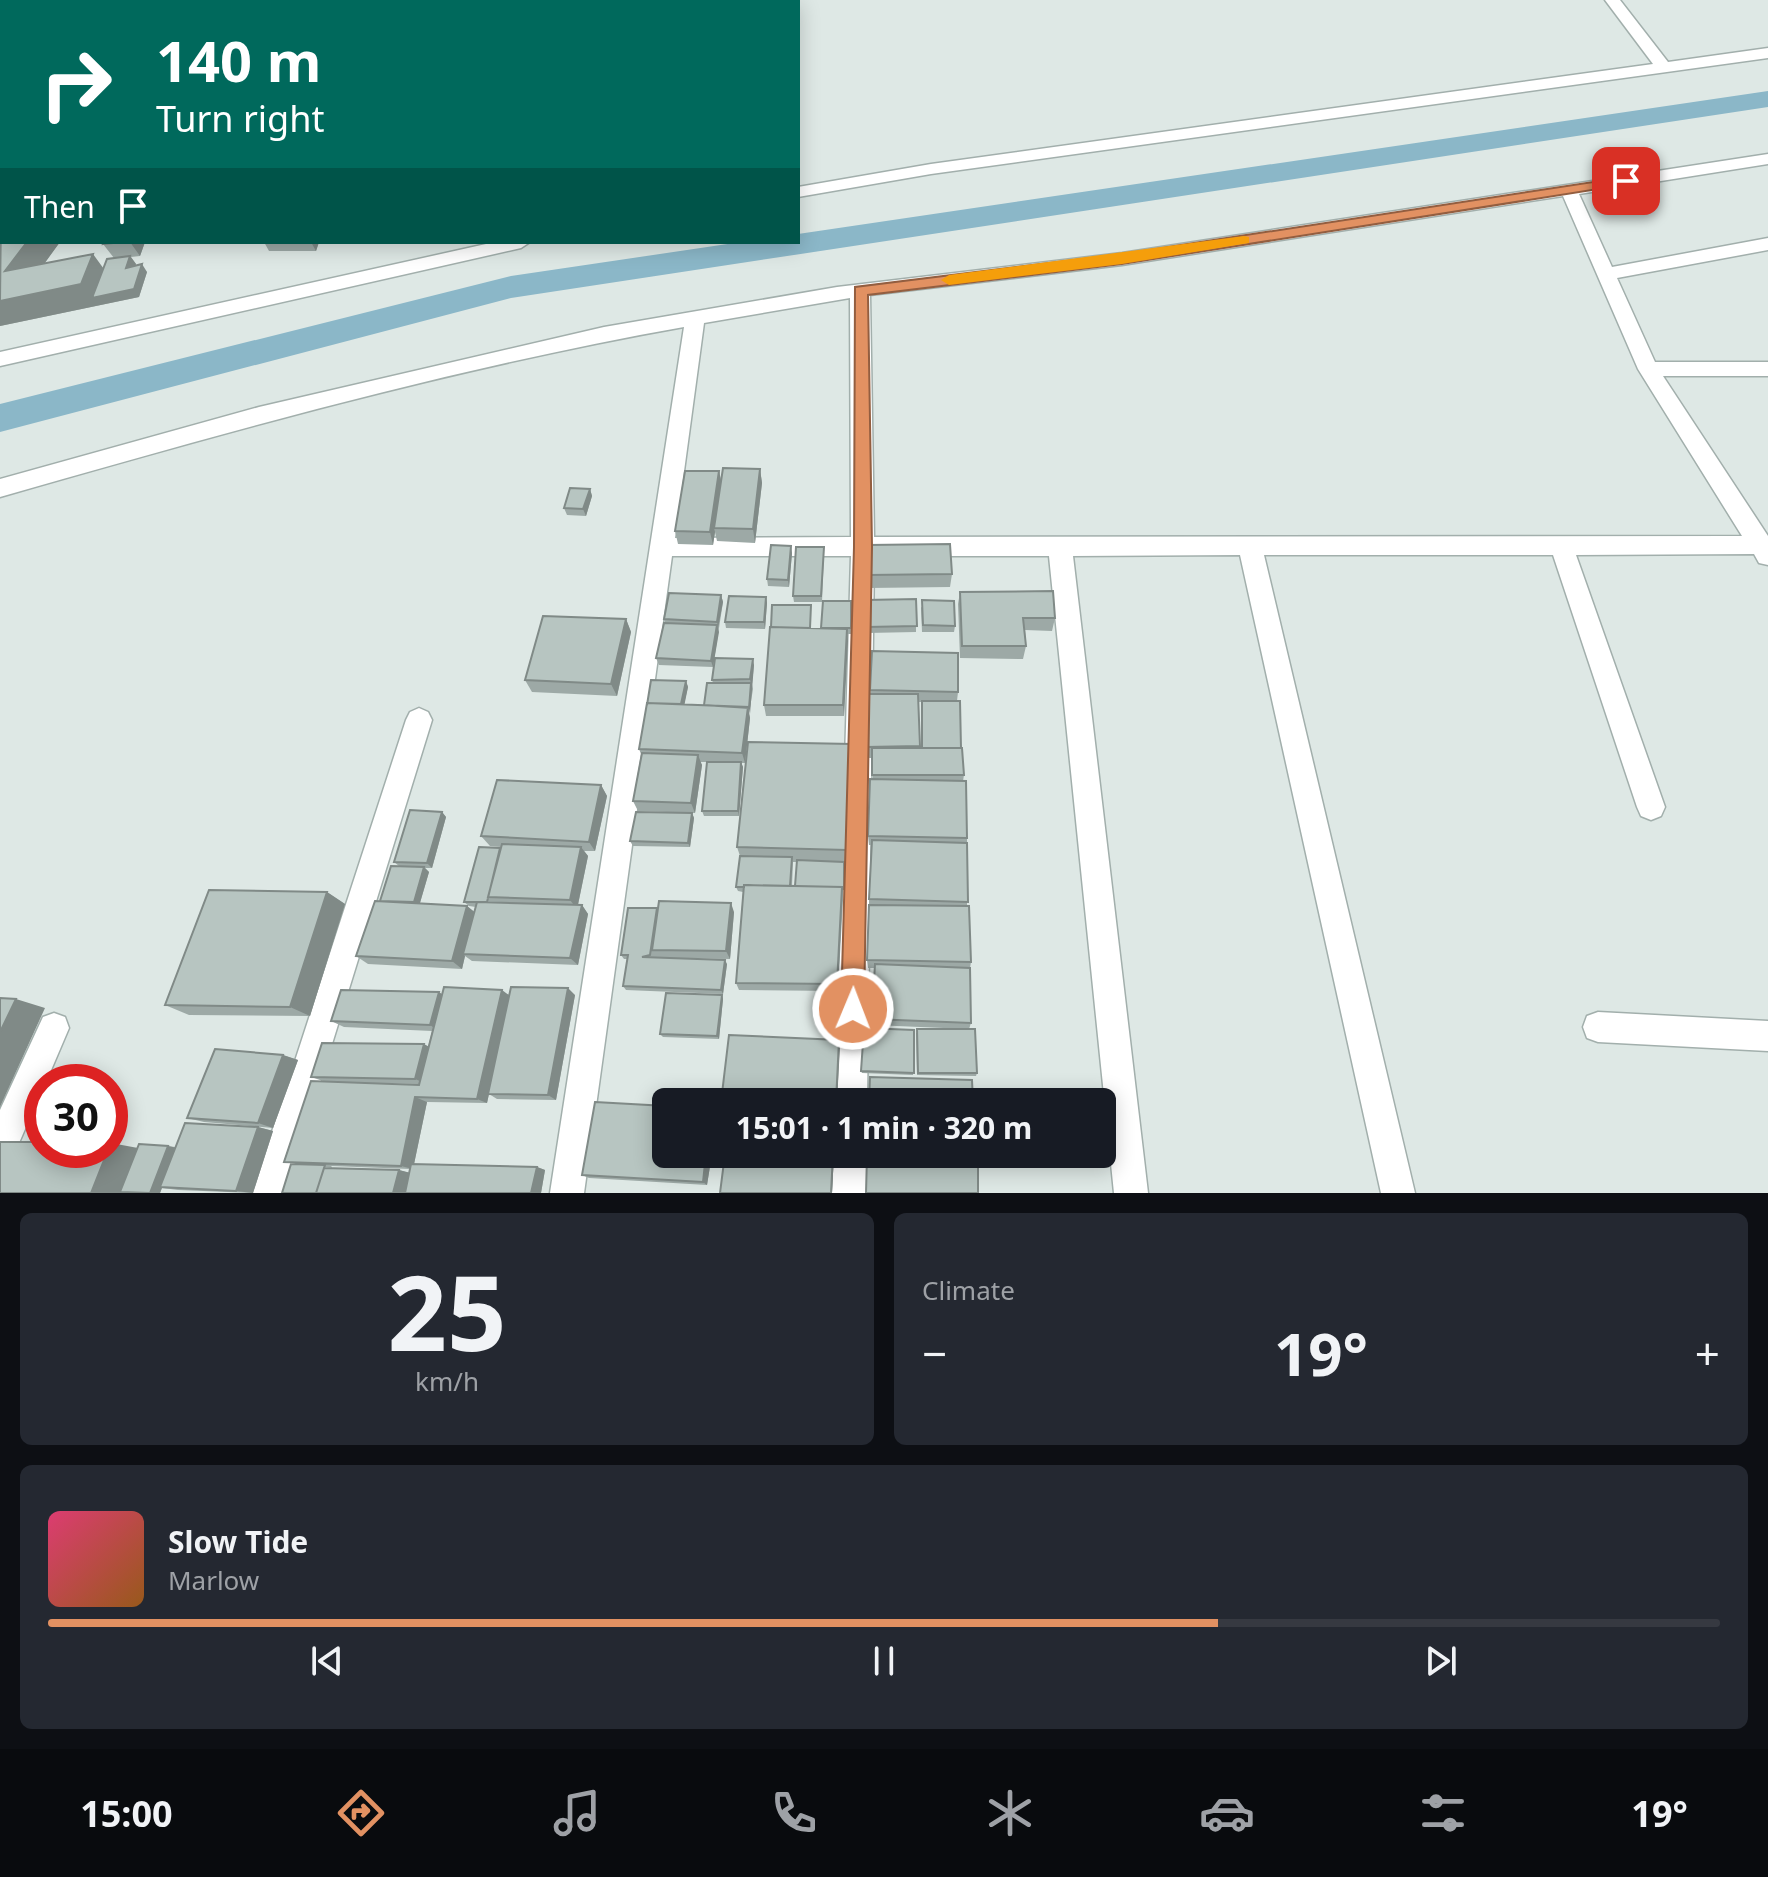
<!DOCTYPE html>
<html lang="en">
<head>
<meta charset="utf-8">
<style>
  body { margin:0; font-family:"Noto Sans",sans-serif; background:#242831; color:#f1f3f6; height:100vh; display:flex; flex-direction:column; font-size:30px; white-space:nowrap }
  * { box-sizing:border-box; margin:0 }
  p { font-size:26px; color:#9ea1a6 }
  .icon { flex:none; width:44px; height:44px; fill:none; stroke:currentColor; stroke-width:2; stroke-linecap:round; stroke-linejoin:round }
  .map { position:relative; height:1193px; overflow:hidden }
  .drawer { display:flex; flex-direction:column; gap:20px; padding:20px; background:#0d0f14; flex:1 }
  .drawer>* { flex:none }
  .hud { position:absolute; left:0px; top:0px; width:800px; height:244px; box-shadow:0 4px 20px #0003; background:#00695c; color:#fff; overflow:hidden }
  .speed { position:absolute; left:24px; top:1064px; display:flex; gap:16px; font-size:40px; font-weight:700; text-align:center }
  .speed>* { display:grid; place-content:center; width:104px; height:104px; border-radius:50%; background:#171b24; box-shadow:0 4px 20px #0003; line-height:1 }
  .speed .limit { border:12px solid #d22; background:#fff; color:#111 }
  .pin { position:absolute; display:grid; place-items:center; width:68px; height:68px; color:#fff; margin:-34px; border-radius:16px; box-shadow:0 4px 12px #0006 }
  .me { position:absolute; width:88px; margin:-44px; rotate:1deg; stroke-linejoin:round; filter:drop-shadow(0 0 6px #0008) }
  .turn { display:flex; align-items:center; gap:28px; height:168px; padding:0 24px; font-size:36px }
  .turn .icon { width:104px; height:104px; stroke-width:2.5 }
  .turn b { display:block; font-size:56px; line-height:68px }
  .then { display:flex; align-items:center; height:76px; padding:0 24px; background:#0003; gap:16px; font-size:30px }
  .big { font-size:60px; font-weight:700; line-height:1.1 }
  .drawer .tile { flex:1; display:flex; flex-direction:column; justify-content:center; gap:12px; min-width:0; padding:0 28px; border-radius:12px; background:#242831 }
  .drawer .dial { align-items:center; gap:0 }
  .dial b { font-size:104px; line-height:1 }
  .song { display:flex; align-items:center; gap:24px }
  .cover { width:96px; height:96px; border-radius:12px; background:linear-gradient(135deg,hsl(340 70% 55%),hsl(30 70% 35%)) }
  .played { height:8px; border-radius:4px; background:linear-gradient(90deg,#e29162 70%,#363941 70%) }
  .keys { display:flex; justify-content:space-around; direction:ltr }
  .heat { display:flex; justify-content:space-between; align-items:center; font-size:44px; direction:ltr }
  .drawer .tiles { flex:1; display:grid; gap:20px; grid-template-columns:1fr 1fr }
  .tile:last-child { grid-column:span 2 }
  .trip { position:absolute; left:652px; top:1088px; width:464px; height:80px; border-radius:12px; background:#171b24; box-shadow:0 4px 20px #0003; font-weight:700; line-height:80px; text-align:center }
  .tabs { display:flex; height:128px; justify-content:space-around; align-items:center; background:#090b0e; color:#9ea1a6 }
  .tabs .icon { width:56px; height:56px }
  .tabs .current { color:#e29162 }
  .tabs b { font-size:36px; color:#f1f3f6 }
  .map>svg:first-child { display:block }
</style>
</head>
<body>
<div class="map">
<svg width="1768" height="1193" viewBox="0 0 1768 1193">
  <rect width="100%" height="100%" fill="#dee8e5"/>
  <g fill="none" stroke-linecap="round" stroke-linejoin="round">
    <path fill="#8bb7c8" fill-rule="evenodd" d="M1768,91v16l-1257,191 -511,134v-28l511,-128 230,-34h57v-8z"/>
    <defs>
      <path id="minor" d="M1605,0h15l48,62 100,-14v10l-837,116 -133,23v-10l133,-23 722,-100z
        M1768,154v10l-189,30 33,73 156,-29v12l-151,28 38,84h113v14h-105l105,160v29l-9,-2 -5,-9 -178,1 89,252 -4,9 -10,4 -10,-4 -4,-9 -84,-252h-289l151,638h-34l-141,-638 -167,1 75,637h-34l-65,-637h-175l-7,546h-32l16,-546h-179l-88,637h-34l134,-866c-231,41 -458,105 -684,170v-18l259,-72 345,-80 233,-40 285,-34zM1563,196l75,173 104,167 -868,1 -4,-242 252,-30zM850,298l1,239 -176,1 29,-215z
        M495,242h35l-9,6 -521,118v-14z
        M419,708l9,4 4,8 -146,473h-34l154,-473 4,-8z
        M1598,1012l170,9v30l-170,-9 -11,-4 -4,-11 4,-11z
        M54,1013l11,4 4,11 -23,54h-4v8l-30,69 -12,4v-53l43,-93z
        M834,1154h32v39h-34z"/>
    </defs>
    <use href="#minor" stroke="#a2afac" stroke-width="3"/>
    <use href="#minor" fill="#fff" fill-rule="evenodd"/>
  </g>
  <path fill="#9da9a6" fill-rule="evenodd" d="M2,242h58l-16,21 59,5 11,-10 -11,-14 1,-2h41l-5,14 -9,1 5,7 -1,2 12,6 -8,25 -139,29z
    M264,242h55l-3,9h-47z
    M760,469l2,14 -7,60 -38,-2 -2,-9 -2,13 -35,-1 -3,-13 44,-60 2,10z
    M590,489l2,7 -6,20 -19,-1 -3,-7z
    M868,545l84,29 -2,13 -82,1z
    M792,553l-3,34 -21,-1 -1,-7z
    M824,553l-2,49h-28l-1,-6z
    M960,592l95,26 -3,13 -27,-1 1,16 -3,13 -63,-1 -2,-54z
    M721,595l2,7 -10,65 -54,-2 -3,-7 9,-35 -1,-4z
    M766,597l1,6 -2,26 -39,-1 -1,-6z
    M916,599v33l-49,1 -1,-33z
    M851,601v33h-4l-3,82h-78l-2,-11 47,-100v23h10z
    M921,607l34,19 -1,6h-32z
    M626,619l5,13 -14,64 -85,-4 -7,-12z
    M872,651l86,41 -1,9 7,74 -1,6 4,57v68l4,56 -1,6 1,55 -2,6 8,44 -1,3 -59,-1 -1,-42 51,-4 -94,-4 1,-57h-6l-1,-8 4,-115h-2l-1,-9 5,-57 -1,-21h-6v-11zM918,702h4v46h-3z
    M754,665l-2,19 1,5 -4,25 1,4 -5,45h-4l2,4 -4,49h-35l-2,-5 8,-49h-10l2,3 -7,48 -57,-2 -5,-10 8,-47 -2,-5 47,-68 2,6 -4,17 20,1 9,-22 -1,-3z
    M852,744l1,16 -4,104h-4l-7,127 -99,-1 -3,-7 7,-91 -5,-1 -2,-4 4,-31 -3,-9zM793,862h4l-2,24h-3z
    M601,785l6,11 -12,55h-11l4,5 -10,49h4l6,9 -10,51 -106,-4 -7,-5 -3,13 -94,-5 -12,-8 43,-90 -5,-4 48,-50 4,5 -14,51h-7l4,4 -9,31 47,3 7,6 2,-5 -7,-1 -5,-4 37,-55 -11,-1 -9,-10z
    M692,813l2,5 -4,29 -57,-1 -3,-5z
    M327,892l18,12 -35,112 -121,-1 -24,-10z
    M734,912l-4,47 -60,-1 57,6 -4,30 -97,-4 -3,-4 5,-27h-4l-3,-4z
    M442,994l133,1 -19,105 -59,-1 -8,-5 -2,9 -60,-1 -13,62 123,3 8,3 -4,23 -257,-31 39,-81 -12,-4 117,-30 4,-16 -88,-4 -13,-6zM351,1083l68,1v1zM331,1166l79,3 -1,4 -10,-3 -67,-2v-1z
    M722,995l1,4 -4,40 -56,-2 -3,-3z
    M914,1030l-1,45 -51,-2 -1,-2z
    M283,1055l15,5 -25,68 -69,-6 -17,-4z
    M258,1127l15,4 -20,62 -75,-3 -16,-2 -2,5h-160l137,-45 31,-2 7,1z
    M666,1154h168l-110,7 -13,-1 -4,25 -118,-7 -7,-3z
    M937,1154h43l-2,2z"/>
  <path fill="#808a87" d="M308,0h21l-1,2h-21z
    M484,0h15l-1,2h-14z
    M27,242h33l-36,50 -19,-21z
    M130,242h15l-5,14z
    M311,242h8l-3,9z
    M93,254l16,22 33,-12 5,8 -8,25 -139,29v-25z
    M130,256l6,8 -5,11 -5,-7z
    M760,469l2,14 -7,60 -2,-14z
    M719,471l3,14 -8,43 1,4 -2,13 -3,-13z
    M590,489l2,7 -6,20 -3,-7z
    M791,546l1,7 -3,34 -1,-7z
    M721,595l2,7 -5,26 -1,-6z
    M766,597l1,6 -2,26 -1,-7z
    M626,619l5,13 -14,64 -6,-12z
    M717,625l2,7 -6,35 -2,-6z
    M847,629l1,12 -4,75 -1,-11z
    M753,659l1,6 -4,49 -1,-6 2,-23 -1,-6z
    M686,681l2,6 -5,25 -2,-6z
    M748,707l2,11 -5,45 -3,-10z
    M852,744l1,16 -4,104 -2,-14z
    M698,755l4,10 -7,48 -4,-10z
    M741,762l2,5 -4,49 -1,-5z
    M601,785l6,11 -12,55 -6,-9z
    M442,812l4,5 -14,51 -5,-5z
    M692,813l2,5 -4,29 -2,-4z
    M581,847l7,9 -11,53 -7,-9z
    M424,867l5,5 -10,34 -5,-4z
    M842,887v9l-4,95 -1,-7z
    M327,892l18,12 -35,112 -20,-9z
    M731,903l3,9 -4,47 -4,-8z
    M582,905l6,9 -10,51 -8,-7z
    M467,906l10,8 -14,40 2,2 -3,13 -10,-8z
    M725,960l2,4 -4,30 -2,-4z
    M568,988l7,7 -19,105 -8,-5z
    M502,990l8,6 -23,107 -10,-4z
    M439,992l10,7 -9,33 -10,-7z
    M722,995l1,4 -4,40 -2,-3z
    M16,999l29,9 -45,99v-75z
    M839,1040l1,6 -3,56h-1z
    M424,1044l11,6 -8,34 -12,-5z
    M283,1055l15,5 -25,68 -15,-5z
    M415,1097l12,5 -14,67 -12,-3z
    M258,1127l15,4 -20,62 -17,-2z
    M111,1143l27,5 -16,45h-31l17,-43h2z
    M168,1146l9,2 -17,45h-10z
    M706,1154h5l-3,4 3,2 -4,25 -4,-3z
    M833,1154h1l-2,39h-1z
    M537,1167l8,3 -4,23h-10z
    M399,1170l12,3 -5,20h-13z"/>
  <path fill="#b7c5c1" stroke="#808a87" stroke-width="2" d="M183,0h125l-1,2h-125z
    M338,0h146v2h-147z
    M1,214h1v28h25l-22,29 88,-17 -12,30 -81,17z
    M104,242h19l-20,2z
    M130,256l-4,12 16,-4 -8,25 -42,9 15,-39z
    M723,468l37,1 -7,60 -39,-1z
    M685,471h34l-9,61 -35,-1z
    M570,488l20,1 -7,20 -19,-1z
    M950,544l2,30 -84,1v-30z
    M771,545l20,1 -3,34 -21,-1z
    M796,547h28l-3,49h-28z
    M1053,591l2,27h-32l3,28h-64l-2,-54z
    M669,593l52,2 -4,27 -53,-3z
    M729,596l37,1 -2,25h-39z
    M916,599l1,27 -50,1 -1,-27z
    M922,600l32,1 1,25 -32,-1z
    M823,601h28v27h-30z
    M772,605h39l-1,23 -39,-1z
    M543,616l83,3 -15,65 -86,-4z
    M664,623l53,2 -6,36 -55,-3z
    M770,627l77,2 -4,76h-79z
    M872,651l86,2v39l-88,-2z
    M715,658l38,1 -3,20 -38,1z
    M651,680l35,1 -5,23 -34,-1v2z
    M707,683h44l-2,25 -45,-3z
    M866,694h52l2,52 -54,1z
    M922,701h38l1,47h-39z
    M647,703l101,4 -6,46 -103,-4z
    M748,742l104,2 -5,106 -110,-3z
    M872,748h90l2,27h-92z
    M642,753l56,2 -7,48 -58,-2z
    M707,762h34l-3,49h-36z
    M870,779l96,2 1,57 -99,-2z
    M497,780l104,5 -12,57 -108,-6z
    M410,810l32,2 -15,51 -33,-1z
    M636,812l56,1 -4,30 -58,-2z
    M872,840l95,3 1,59 -99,-3z
    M502,844l79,3 -11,53 -82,-3z
    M479,847l21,1 -13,54h-23z
    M740,856l52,1 -2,29 -46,-1v2h-8z
    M797,860l47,2v27h-2v-2l-47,-1z
    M391,866l33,1 -10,35 -34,-1z
    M744,885l98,2 -5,97 -101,-1z
    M209,890l118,2 -37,115 -125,-2z
    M375,901l92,5 -15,55 -96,-5z
    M659,901l72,2 -5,48 -74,-1z
    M477,902l105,3 -12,53 -107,-4z
    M869,905l100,1 2,56 -104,-2z
    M628,908h29l-7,47 -8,2 83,3 -4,30 -98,-4 5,-31h-7z
    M875,964l95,4 1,55 -99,-4z
    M444,987l58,3 -25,109 -62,-2 -14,69 -117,-4 27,-81 108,4z
    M511,987l57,1 -20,107 -60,-1z
    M341,990l98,2 -9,33 -99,-4z
    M666,993l56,2 -5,41 -57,-2z
    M0,998l16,1 -16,33z
    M864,1028l50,2v43l-53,-2z
    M917,1029h58l2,44h-59z
    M729,1035l110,5 -3,62h-115z
    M322,1043l102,1 -9,35 -104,-2z
    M215,1049l68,6 -25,68 -71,-5z
    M870,1077l102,3 1,22h-104z
    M595,1102l71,4v48h40l-3,28 -121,-7z
    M185,1123l73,4 -22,64 -76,-4z
    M0,1142h42v8h66l-17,43h-91z
    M139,1144l29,2 -18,47 -30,-1z
    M709,1154h16l-1,5 -16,-1z
    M725,1154h108l-2,39h-111z
    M867,1155l111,5v33h-112z
    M291,1164l34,1 -9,28h-34z
    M411,1164l126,3 -6,26h-126z
    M324,1168l75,2 -6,23h-77z"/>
  <path fill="#e29162" stroke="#935e40" stroke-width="2" d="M1626,177l4,1v6l-508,80 -254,31 4,252 -8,462 -3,9 -8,3 -8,-3 -4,-9 13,-462 1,-260 267,-33z"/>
  <path fill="#f59e0b" d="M1244,236l5,1v6l-127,21 -173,21 -8,-5 8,-5z"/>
</svg>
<div class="speed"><div class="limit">30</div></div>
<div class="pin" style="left:1626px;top:181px;background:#d93025"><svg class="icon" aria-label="arrive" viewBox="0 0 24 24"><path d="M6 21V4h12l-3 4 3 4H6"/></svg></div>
<svg class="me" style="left:853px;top:1009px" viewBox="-20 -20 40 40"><circle r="17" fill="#e29162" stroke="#fff" stroke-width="3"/><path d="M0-11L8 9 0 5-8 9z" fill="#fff"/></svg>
<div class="trip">15:01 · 1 min · 320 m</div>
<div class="hud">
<div class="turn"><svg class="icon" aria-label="right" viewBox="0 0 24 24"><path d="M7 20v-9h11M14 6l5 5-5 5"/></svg><div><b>140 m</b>Turn right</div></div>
<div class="then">Then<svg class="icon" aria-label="arrive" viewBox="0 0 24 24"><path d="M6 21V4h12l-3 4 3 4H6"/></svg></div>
</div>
</div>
<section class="drawer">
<div class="tiles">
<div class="tile dial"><b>25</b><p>km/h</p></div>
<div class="tile"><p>Climate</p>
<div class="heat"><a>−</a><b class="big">19°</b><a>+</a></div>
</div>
<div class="tile">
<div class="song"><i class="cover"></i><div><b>Slow Tide</b><p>Marlow</p></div></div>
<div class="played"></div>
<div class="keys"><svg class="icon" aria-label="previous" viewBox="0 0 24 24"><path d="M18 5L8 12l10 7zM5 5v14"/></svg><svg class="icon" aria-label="pause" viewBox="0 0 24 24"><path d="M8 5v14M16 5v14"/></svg><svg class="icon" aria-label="next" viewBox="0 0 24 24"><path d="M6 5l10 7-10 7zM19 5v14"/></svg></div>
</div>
</div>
</section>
<nav class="tabs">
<b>15:00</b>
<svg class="icon current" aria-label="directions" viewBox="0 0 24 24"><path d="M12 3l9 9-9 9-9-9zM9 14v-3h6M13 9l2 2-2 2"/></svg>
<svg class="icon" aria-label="music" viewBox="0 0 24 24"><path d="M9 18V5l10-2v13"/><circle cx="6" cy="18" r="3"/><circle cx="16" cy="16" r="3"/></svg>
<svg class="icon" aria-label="phone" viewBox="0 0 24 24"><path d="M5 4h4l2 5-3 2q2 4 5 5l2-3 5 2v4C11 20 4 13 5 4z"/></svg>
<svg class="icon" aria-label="climate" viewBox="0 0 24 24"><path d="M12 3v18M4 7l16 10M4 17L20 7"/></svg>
<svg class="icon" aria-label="car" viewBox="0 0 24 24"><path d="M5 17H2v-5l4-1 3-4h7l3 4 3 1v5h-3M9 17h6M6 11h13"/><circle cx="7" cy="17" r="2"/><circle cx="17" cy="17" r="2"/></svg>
<svg class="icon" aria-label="filters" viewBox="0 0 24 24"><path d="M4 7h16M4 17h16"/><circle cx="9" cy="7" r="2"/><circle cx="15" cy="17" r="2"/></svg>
<b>19°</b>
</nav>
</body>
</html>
